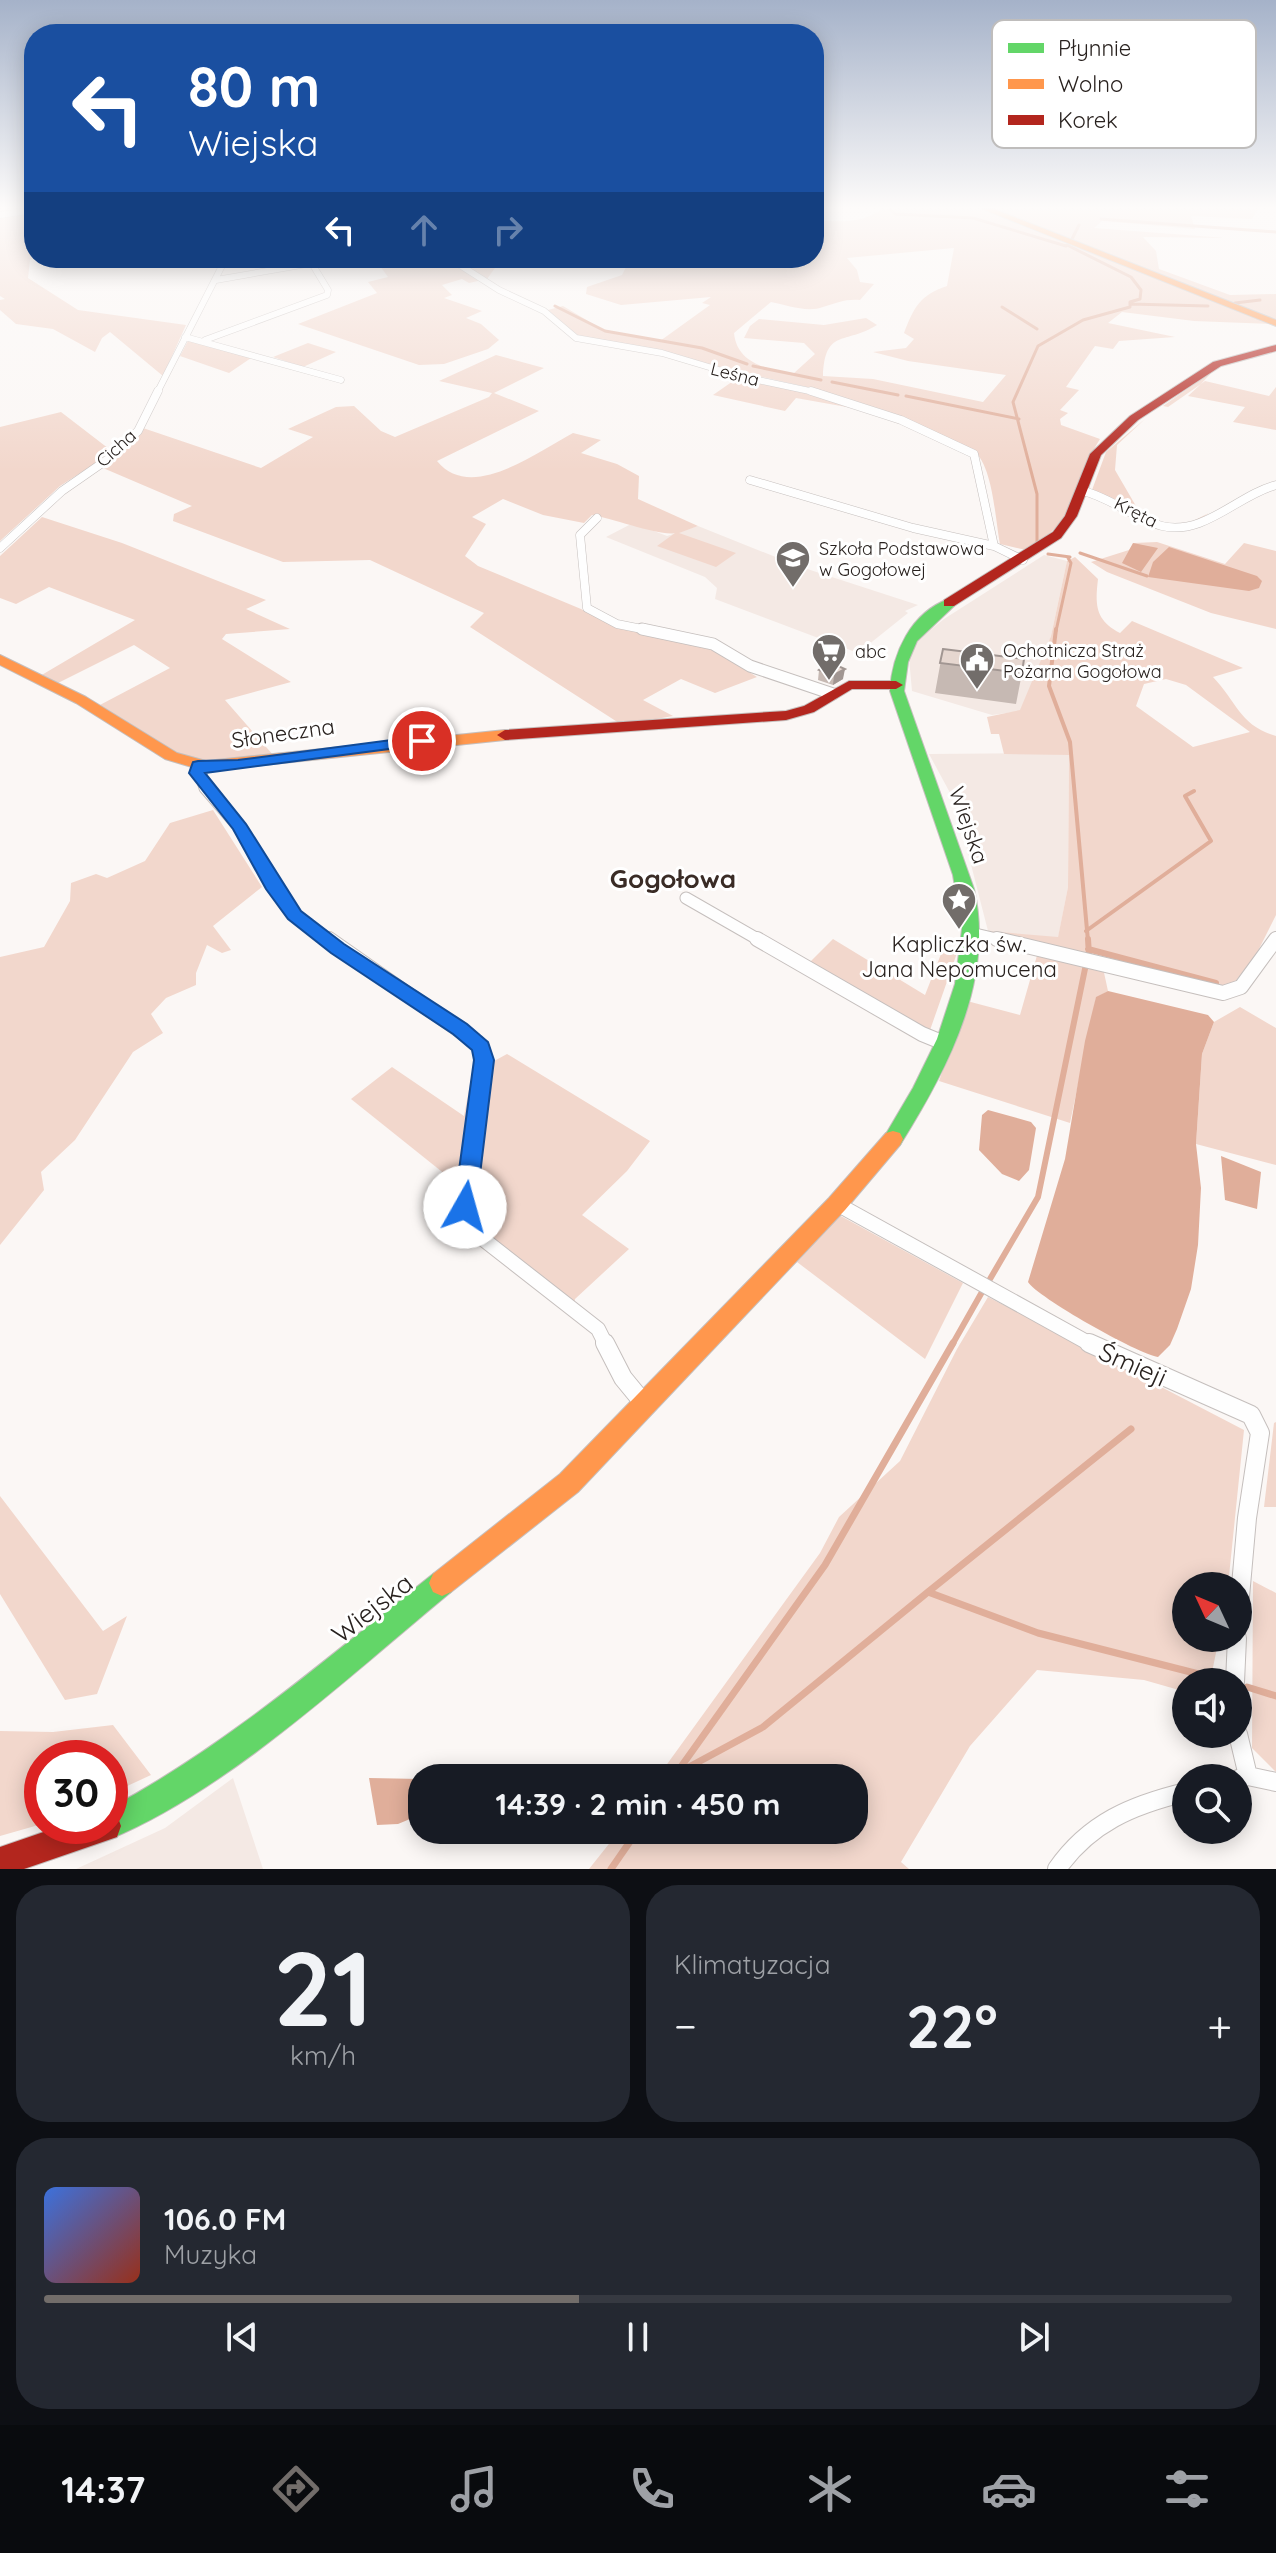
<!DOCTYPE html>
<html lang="pl">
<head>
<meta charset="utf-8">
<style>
  body { margin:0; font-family:Quicksand,sans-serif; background:#242831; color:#f1f3f6; height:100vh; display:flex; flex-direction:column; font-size:30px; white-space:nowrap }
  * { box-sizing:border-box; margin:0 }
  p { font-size:26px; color:#9ea1a6 }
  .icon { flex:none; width:44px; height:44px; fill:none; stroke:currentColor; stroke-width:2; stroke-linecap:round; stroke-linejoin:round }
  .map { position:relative; height:1869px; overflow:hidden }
  .panel { display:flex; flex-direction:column; gap:16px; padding:16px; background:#0d0f14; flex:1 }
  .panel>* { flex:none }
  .guide { position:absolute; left:24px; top:24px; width:800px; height:244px; border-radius:32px; box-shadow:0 4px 20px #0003; background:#1a4fa0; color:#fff; overflow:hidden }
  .needle { width:52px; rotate:314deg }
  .controls { position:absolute; left:1172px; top:1572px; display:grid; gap:16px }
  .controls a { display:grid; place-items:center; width:80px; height:80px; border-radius:50%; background:#171b24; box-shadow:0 4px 20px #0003; font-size:40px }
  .speed { position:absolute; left:24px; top:1740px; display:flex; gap:16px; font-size:40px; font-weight:700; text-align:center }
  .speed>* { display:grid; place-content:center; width:104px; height:104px; border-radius:50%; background:#171b24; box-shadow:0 4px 20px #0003; line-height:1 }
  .speed .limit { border:12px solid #d22; background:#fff; color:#111 }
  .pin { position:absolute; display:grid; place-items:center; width:68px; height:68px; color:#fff; margin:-34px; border:4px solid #fff; border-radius:50%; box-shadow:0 2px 8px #0007 }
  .me { position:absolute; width:88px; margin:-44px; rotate:7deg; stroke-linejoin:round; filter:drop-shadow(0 0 6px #0008) }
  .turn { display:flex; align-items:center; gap:28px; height:168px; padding:0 32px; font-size:36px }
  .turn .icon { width:104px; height:104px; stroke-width:2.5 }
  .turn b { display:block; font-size:56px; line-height:68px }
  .lanes { display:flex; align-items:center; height:76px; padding:0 32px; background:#0003; justify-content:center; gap:40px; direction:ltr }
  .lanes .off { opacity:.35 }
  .big { font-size:60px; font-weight:700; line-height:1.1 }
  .panel .widget { flex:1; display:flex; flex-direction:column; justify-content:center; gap:12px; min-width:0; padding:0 28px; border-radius:32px; background:#242831 }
  .panel .dial { align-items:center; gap:0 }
  .dial b { font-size:104px; line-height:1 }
  .song { display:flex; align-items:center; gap:24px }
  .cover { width:96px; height:96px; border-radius:12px; background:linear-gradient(135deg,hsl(220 70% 55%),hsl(10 70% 35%)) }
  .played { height:8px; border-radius:4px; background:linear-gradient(90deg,#726d6a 45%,#363941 45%) }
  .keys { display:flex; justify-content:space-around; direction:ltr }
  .heat { display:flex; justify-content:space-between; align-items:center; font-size:44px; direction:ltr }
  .panel .tiles { flex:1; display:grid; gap:16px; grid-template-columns:1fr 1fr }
  .widget:last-child { grid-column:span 2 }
  .trip { position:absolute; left:408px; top:1764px; width:460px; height:80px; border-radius:32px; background:#171b24; box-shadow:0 4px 20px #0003; font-weight:700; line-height:80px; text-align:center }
  .tabs { display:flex; height:128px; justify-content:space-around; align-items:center; background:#090b0e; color:#9ea1a6 }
  .tabs .icon { width:56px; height:56px }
  .tabs .active { color:#726d6a }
  .tabs b { font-size:36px; color:#f1f3f6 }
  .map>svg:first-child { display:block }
</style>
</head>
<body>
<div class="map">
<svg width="1276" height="1869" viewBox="0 0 1276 1869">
  <rect width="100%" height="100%" fill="#fbf7f5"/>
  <path fill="#f4e9e4" d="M633,523l34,13 31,-10 100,40 120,39 -13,6 3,2 -50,40 -143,-54 2,-11 -12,-11 -99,-40z
    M1044,555l23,6 -16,75 -30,75 -29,4 -80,-24 -3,-33 10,-19 25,-20z
    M1039,753l30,2 -1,132 -10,51 -70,-7 -33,-129 -26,-48z
    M233,1778l30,91h-187l89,-41z"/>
  <path fill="#f2d7cc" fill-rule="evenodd" d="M883,209h96l293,115 -78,-3 -72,-9 -14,11 67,14 -56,4 -6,8 -18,-3 -29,41 13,3 -19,20 8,3 -8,6 1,6 39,14c-29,45 -20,82 -74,111l-26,-6c-5,-25 -7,-84 -30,-96l-163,-61 -230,-51 -29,-26 15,-4 42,25 55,10 50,-36 -8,-2 9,-6 -90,8 -35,-11 1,-7 35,-12 5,-10 -13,-7h200v-38c27,2 45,4 69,-11zM954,248l-7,38c-27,9 -33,21 -43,47l10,6 -8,9 -33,4 35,9 98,14 -23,27 -110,-23 -50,-3c2,-48 22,-31 54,-51l-11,-7 -42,7 -65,-6 -9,7 -6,12 60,5 11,11 -22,20c-25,-5 -56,-10 -59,-41l37,-31c16,3 36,11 52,5 15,-4 21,-8 37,-7l14,-16 -14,-2 -3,-12 -10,-12z
    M996,209h262l-6,10 -61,-3 4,13 -93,-8 -8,7 132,10 -83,-1 13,14 3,18 71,26 46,-1v26z
    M11,210l23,8v40l-4,2 -2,18 50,32 108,15 -23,51 -53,-44 -8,6 -7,14 -42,-23 -37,-5 -16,-14v-10l5,-1 -5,-3v-85z
    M304,258h230l-39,10 -8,11 -18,4 -7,-4 -20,6 10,10 -8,3 38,13 -16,7 15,6 18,16 -11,9 -44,15 -25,1 -121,-41 79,-31 -9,-11 20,-5 -8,-11 -34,-7 -31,5z
    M189,339l65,17 -25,17 -49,-17z
    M308,343l28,9 -33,15 -30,-10z
    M496,355l48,13 -50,25 45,18 -102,50c34,42 100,-9 136,-28l28,7 -20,13 36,11 22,12 -1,23 60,27 -19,7 57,20 -20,14 -59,-21 18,-13c-12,4 -64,-15 -83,-18l-8,8 -41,-8 -40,-16 -31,18 14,7 -21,32 13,10 103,43 28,15 98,22 50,31 -42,16 -34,-14 -38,21 30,16 -51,9 -152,-98 14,-14 -114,-53 -87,2 -110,-41 1,-7 18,-8 -89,-38 40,-40 118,40 52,-31 -25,-8 48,-22 18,-1 27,25 14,6 94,-40 3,-4 -53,-12z
    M1213,371l-12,13 4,-3 64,15 7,-9v43l-43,-8 12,-15 -57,-11 13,-12 -33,23 -5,-1z
    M736,379l50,8 83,24 -73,-13 -11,13 -72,-16z
    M61,412l52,40 -53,34 -60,55v-114z
    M1145,419l-28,26 -2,25 25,43 7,5 34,9 28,-14c-10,7 -20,13 -32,14l-36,-10 -20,-15 -29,-12 14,-38z
    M42,517l80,26 144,57 -20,9 44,20 -64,5 -4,5 69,43 -66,18 49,56 -65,6 -34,-7 -77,-49 72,-38 -36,-23 -76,38 -18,-7 95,-56 -86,-33 -33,17 -16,-6v-42z
    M1157,542l68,22 19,-21 32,8v78l-65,-16 -104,-41 -16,-10 38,-12 5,-7z
    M1075,557l23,22c-3,26 -3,41 22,54l12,-12 111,47 -30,9c25,26 26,48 63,59v179l-20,40 -22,28 -15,4 -231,-56 70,6 10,-50 1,-132 -65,-1 -5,-20h-8l-4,-17 33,-7 31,-74 16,-75zM1166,679l20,6 64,47 -57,15 -57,-41 8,-22z
    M213,810l49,77 -49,39 18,24 -9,3 -15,-8 -11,28v12l-30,13 -15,16 12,19 -30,19 -58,88 -34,32 3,18 -44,55v-288l44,-10 26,-46 1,-18 25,-9 11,4 38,-17 25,-38z
    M833,939l92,56 18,-46 14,4 -28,80 -120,-70z
    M1038,952l65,16 5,23 -12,7 -26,125 -131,-42 28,-80 53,14z
    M1240,1007l36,21v137l-80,-21 6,-90 12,-32z
    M507,1054l143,87 -23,30 -45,44 47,34 -54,50 -3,18 -112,-86 1,-44 -110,-88 41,-32 72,49 8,-43z
    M839,1215l124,68 -38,76 -128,-97z
    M988,1297l256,133 -16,156h-42v52h33l-9,44h-24v10l-42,-12 -107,-10 -67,76 -69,116 8,7h-320l31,-39h234v-52h-197l163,-225 19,-36 61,-56 57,-112z
    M1276,1422v85h-12l10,-84z
    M0,1496l103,135 24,-15 -30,78 -32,6 -65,-106z
    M1253,1581l23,12v179l-24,-24z
    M113,1725l38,50 -41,19v-36h-68v66l-42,12v-105l53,1z"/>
  <path fill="#e0ae9a" d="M1133,543l25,5 -17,24 -19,-9z
    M1169,547l88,29 5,5 -3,7 -10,3 -101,-14 5,-15z
    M1108,991l100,24 6,7 -12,32 -6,90 5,44 -3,57 -7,44 -14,40 -7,16 -12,12c-20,-3 -121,-60 -130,-75l37,-123 20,-118 11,-44z
    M988,1110l43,12 5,6 -7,42 -10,11 -17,-7 -23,-24 3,-35z
    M1221,1156l40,16 -4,37 -32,-9z
    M369,1778l52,1 1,35 -24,10 -21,1z"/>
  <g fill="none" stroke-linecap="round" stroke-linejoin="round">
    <path stroke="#e0ae9a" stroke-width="3" d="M890,209l5,5 78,4 93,28
      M1101,219l175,13
      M1071,241l8,-16
      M1235,303l25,-3
      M1130,304l78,2
      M555,306l50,25 97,17 45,16
      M1002,307l35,22
      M753,366l68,14
      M832,382l66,13
      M906,396l113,23
      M1037,544v-50l-24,-92 25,-56 45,-26 47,-13v-5l10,-3 1,-9 -10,-13 -64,-32
      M1080,553l67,23
      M1048,554l22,3
      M1056,631l15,-68 -3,-5"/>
    <path stroke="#e0ae9a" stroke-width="4" d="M1056,629l-7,57 21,56 18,199
      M1086,931l125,-90 -26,-45 9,-5"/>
    <path stroke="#e0ae9a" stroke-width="6" d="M1088,939l1,16
      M1088,949l128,34
      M990,1279l48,-82 48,-233
      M952,1345l30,-53"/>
    <path stroke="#e0ae9a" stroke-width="7" d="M928,1592l203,-163
      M1247,1687l29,9
      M676,1774l87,-47 165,-135 110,41 188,48
      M673,1778l152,-213 128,-222
      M611,1869l27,-39"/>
    <defs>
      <path id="street-far4" d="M0,215l34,-5
        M385,258l67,2 47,30 45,21 32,27 86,15 77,23 80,17
        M216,280l125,-22
        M185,337l156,43
        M205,340l122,-45 1,-5 -17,-28
        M157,393l69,-135"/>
      <path id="street-far3" d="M811,391l90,29 73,34 20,92 29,14
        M750,480l163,48 81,18
        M1083,491c29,7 51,28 79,35 42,10 76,-31 114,-41
        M597,518l-17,17 7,73 30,16 35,7
        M0,548l62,-57 46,-32 30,-28 20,-40"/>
      <path id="street-far2" d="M642,629l71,15 37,22 83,28
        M198,766l7,22 38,44 42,72 9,11 37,26
        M686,898l75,43
        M971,933l34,8"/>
      <path id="street-far1" d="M329,939l150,105 5,16 -19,157 9,15 124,97 8,16
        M757,939l165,95 22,9
        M997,939l226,54 18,-6 35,-48
        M837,1204l255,141"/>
      <path id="street" d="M605,1343l18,35 23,28
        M1089,1343l162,72 9,18 -13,85 -9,101
        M1235,1682l2,-44
        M1238,1734l10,42
        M1238,1779l10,-3 28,6
        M1057,1869c32,-46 75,-64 129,-77"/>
      <path id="fast" d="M949,599l5,1v6l-37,35 -9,21 -4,29 70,198c21,91 -27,181 -74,256l-7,2 -7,-2 -3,-6 30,-51 24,-49 18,-55 7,-55 -9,-54 -63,-184c2,-37 21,-79 59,-92z
        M442,1570l9,4 4,9 -4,9c-101,83 -221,197 -341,247l-11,-4 -3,-9h14v-18c118,-63 218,-151 323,-234z"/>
      <path id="slow" d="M982,209h12l282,111v6z
        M0,655l86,42 91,56 29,8 299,-31 8,5 -8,5 -300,31 -40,-12 -89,-56 -76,-38z
        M893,1131l7,2 3,6 -3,6 -55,65 -267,282 -127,100 -9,4 -9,-4 -4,-9 4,-9 127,-100 269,-276 57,-65z"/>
      <path id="jam" d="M1276,345v6l-55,15 -83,54 -37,35 -24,61 -16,22 -107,68h-10v-6l109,-68 12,-16 25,-62 40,-38 83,-54z
        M849,681h47l7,4 -7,4h-44l-38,23 -28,8 -281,20 -8,-5 8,-5 281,-19 18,-5z
        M110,1813l7,2 4,11 -4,11 -93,32h-24v-22l61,-21h49z"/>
    </defs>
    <use href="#street-far4" stroke="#c5bfbd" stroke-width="7"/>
    <use href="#street-far3" stroke="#c5bfbd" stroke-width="9"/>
    <use href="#street-far2" stroke="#c5bfbd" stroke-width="13"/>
    <use href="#street-far1" stroke="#c5bfbd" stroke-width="16"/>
    <use href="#street" stroke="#c5bfbd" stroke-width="20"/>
    <use href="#fast" stroke="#c5bfbd" stroke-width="2"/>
    <use href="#slow" stroke="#c5bfbd" stroke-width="2"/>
    <use href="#jam" stroke="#c5bfbd" stroke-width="2"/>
    <use href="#street-far4" stroke="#fefefe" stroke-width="6"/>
    <use href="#street-far3" stroke="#fefefe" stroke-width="8"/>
    <use href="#street-far2" stroke="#fefefe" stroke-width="11"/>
    <use href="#street-far1" stroke="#fefefe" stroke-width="14"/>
    <use href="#street" stroke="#fefefe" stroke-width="18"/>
    <use href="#fast" fill="#63d668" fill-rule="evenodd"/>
    <use href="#slow" fill="#ff974d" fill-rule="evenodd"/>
    <use href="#jam" fill="#b3261e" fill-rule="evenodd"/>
  </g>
  <path fill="#c6b9b3" d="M943,649l79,24 -6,31 -81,-11z
    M829,662l14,17 -10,6 -15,-5 1,-10z"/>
  <path fill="#a19692" d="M845,669l-2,10 -10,6 1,-10z"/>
  <path fill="#e6d7d0" stroke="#a19692" stroke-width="2" d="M943,649l81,10 -2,14 -82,-10z
    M829,662l16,7 -11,6 -15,-5z"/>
  <linearGradient id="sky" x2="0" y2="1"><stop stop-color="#a5b2c9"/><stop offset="0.44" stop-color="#fdfbfa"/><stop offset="1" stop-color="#fdfbfa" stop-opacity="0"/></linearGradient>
  <rect width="1276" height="471" fill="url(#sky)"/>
  <path fill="#1a73e8" stroke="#114b97" stroke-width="2" d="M422,736l5,1v7l-222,29 41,51 55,87 43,33 123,80 21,18 6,18 -18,147 -4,7h-15l-3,-7 20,-147 -2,-10 -19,-16 -122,-81 -43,-34 -22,-30 -33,-60 -44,-56 4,-11 5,-1 40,-1z"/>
  <defs>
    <symbol id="school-pin" viewBox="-11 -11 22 30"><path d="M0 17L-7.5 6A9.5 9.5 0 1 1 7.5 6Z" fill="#726d6a" stroke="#fff"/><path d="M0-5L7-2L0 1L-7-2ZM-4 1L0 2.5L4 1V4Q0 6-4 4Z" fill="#fff"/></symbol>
    <symbol id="supermarket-pin" viewBox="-11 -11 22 30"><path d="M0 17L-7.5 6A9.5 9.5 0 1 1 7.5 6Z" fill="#726d6a" stroke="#fff"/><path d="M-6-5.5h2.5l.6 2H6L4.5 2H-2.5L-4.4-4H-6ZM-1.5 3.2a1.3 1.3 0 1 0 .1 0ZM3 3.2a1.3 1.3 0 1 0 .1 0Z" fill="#fff"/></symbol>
    <symbol id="civic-pin" viewBox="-11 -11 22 30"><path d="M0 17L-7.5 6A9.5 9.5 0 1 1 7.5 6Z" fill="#726d6a" stroke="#fff"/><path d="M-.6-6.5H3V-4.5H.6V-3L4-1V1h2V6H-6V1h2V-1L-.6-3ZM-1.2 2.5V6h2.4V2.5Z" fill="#fff"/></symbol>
    <symbol id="sight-pin" viewBox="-11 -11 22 30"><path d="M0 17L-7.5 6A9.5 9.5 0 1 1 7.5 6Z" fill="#726d6a" stroke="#fff"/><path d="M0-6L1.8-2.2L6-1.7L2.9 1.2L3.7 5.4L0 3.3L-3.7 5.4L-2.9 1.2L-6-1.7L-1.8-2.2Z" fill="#fff"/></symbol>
  </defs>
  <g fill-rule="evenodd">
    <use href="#school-pin" x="773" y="538" width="40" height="54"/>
    <use href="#supermarket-pin" x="809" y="631" width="40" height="54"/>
    <use href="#civic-pin" x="957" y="640" width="40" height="54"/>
    <use href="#sight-pin" x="939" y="880" width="40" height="54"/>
  </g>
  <g text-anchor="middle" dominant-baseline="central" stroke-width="6" stroke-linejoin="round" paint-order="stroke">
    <g font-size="18" fill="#29221f" stroke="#fff">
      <text transform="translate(735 374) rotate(14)">Leśna</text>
      <text transform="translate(116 448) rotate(-42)">Cicha</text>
      <text transform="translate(1136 512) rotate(27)">Kręta</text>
    </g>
    <g font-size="18" fill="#29221f" stroke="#fff" text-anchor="start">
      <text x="819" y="548">Szkoła Podstawowa<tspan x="819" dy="21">w Gogołowej</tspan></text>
      <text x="1003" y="650">Ochotnicza Straż<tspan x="1003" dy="21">Pożarna Gogołowa</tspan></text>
      <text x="855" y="651">abc</text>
    </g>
    <g font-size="22" fill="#29221f" stroke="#fff">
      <text transform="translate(283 733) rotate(-8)">Słoneczna</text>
      <text transform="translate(969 825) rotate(71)">Wiejska</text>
    </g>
    <g font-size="22" fill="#29221f" stroke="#fff">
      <text x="959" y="944">Kapliczka św.<tspan x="959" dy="25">Jana Nepomucena</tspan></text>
    </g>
    <g font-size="26" font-weight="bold" fill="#3a2c26" stroke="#fff">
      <text x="673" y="878">Gogołowa</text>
    </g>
    <g font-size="26" fill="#29221f" stroke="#fff">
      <text transform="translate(1133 1364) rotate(24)">Śmieji</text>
      <text transform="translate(372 1608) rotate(-38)">Wiejska</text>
    </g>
  </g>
  <rect x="992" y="20" width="264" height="128" rx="12" fill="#fff" stroke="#bfbdbc" stroke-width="2"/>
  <rect x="1008" y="43" width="36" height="10" fill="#63d668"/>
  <rect x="1008" y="79" width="36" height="10" fill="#ff974d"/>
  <rect x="1008" y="115" width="36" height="10" fill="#b3261e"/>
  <g font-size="22" fill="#29221f">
    <text x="1058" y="56">Płynnie</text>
    <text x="1058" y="92">Wolno</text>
    <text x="1058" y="128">Korek</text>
  </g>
</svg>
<div class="controls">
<a><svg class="needle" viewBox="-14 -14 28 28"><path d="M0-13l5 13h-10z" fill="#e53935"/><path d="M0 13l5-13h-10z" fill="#9ea1a6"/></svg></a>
<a><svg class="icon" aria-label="sound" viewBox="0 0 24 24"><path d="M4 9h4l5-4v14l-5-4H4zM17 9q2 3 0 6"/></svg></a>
<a><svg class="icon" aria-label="search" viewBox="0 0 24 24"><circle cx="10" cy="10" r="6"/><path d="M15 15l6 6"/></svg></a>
</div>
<div class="speed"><div class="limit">30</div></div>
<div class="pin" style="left:422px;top:741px;background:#d93025"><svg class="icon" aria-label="arrive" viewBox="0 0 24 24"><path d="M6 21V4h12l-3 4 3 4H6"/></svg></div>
<svg class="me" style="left:465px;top:1207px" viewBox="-20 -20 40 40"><circle r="19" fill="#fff"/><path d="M0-13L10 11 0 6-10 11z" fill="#1a73e8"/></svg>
<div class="trip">14:39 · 2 min · 450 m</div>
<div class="guide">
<div class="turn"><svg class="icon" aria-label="left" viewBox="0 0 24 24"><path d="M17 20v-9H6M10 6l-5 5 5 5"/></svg><div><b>80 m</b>Wiejska</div></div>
<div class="lanes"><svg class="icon" aria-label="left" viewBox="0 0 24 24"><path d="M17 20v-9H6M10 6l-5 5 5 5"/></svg><svg class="icon off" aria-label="ahead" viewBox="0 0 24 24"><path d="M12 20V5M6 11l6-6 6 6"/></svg><svg class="icon off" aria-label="right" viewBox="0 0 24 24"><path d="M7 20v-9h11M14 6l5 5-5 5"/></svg></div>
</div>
</div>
<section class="panel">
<div class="tiles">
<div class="widget dial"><b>21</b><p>km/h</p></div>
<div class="widget"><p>Klimatyzacja</p>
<div class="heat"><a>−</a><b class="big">22°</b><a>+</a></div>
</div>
<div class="widget">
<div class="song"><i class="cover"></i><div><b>106.0 FM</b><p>Muzyka</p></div></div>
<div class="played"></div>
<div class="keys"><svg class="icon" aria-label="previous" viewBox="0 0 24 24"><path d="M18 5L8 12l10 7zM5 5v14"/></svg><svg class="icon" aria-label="pause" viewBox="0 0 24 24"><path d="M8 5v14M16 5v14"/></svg><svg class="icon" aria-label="next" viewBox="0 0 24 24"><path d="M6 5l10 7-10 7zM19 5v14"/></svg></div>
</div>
</div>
</section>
<nav class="tabs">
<b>14:37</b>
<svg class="icon active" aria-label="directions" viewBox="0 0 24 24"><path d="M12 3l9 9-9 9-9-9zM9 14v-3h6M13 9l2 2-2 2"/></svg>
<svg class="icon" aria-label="music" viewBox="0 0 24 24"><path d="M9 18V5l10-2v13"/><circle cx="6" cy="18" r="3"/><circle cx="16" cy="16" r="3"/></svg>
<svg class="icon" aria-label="phone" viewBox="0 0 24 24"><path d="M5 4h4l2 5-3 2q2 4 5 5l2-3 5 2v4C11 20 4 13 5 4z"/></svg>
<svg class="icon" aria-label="climate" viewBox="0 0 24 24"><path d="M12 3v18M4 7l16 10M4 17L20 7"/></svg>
<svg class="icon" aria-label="car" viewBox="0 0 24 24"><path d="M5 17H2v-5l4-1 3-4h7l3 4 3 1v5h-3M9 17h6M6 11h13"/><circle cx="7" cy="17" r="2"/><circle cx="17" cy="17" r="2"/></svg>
<svg class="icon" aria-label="filters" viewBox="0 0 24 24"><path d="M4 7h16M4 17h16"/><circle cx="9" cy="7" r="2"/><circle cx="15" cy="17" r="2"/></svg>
</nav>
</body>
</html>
